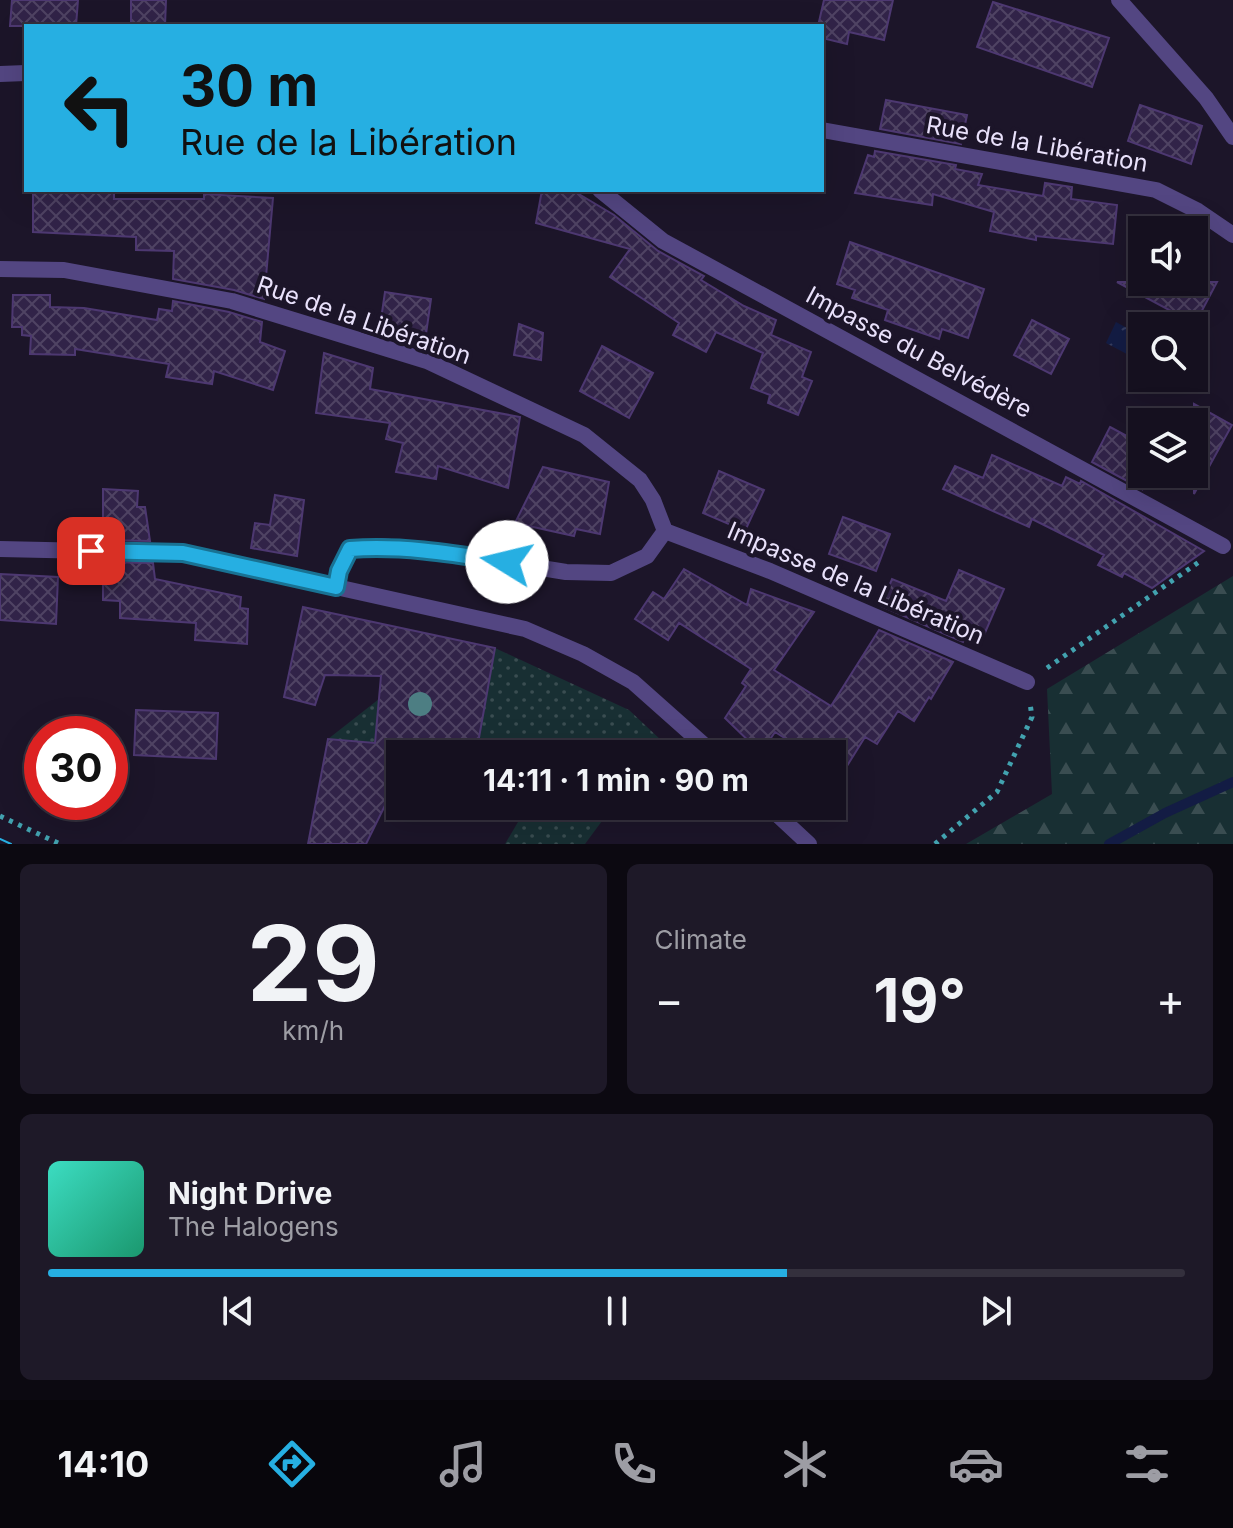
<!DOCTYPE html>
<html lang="en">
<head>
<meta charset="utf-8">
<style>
  body { margin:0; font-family:Inter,sans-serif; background:#1e1928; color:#f1f3f6; height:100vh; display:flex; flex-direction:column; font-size:30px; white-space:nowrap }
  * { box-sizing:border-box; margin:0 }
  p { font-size:26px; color:#9d9da4 }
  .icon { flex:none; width:44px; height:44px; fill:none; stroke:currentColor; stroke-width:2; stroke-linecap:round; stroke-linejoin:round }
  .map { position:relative; height:844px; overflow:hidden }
  .details { display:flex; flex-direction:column; gap:20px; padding:20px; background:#0c0911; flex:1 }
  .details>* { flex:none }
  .guide { position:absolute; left:24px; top:24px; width:800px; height:168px; border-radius:0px; box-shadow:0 8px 32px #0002,0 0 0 2px #34303d; background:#26afe2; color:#111; overflow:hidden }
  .fabs { position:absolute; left:1128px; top:216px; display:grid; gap:16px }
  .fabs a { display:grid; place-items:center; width:80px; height:80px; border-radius:0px; background:#15101f; box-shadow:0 8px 32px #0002,0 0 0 2px #34303d; font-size:40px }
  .speed { position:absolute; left:24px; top:716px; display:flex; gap:16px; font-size:40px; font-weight:700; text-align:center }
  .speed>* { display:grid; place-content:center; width:104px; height:104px; border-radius:50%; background:#15101f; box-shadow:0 8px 32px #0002,0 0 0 2px #34303d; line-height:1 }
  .speed .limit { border:12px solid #d22; background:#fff; color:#111 }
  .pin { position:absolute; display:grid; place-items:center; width:68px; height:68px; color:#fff; margin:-34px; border-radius:16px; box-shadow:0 4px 12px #0006 }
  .me { position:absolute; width:88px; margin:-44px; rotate:279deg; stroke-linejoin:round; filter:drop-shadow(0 0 6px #0008) }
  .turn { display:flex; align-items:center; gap:28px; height:168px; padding:0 24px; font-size:36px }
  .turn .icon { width:104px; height:104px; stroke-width:2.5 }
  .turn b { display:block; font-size:56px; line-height:68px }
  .big { font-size:60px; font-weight:700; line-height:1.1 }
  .details .card { flex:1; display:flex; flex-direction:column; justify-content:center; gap:12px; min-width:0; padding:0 28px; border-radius:12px; background:#1e1928 }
  .details .dial { align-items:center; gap:0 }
  .dial b { font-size:104px; line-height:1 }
  .song { display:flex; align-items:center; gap:24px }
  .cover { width:96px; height:96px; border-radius:12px; background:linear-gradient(135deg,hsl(170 70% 55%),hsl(160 70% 35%)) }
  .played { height:8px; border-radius:4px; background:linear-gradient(90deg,#26afe2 65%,#34303d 65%) }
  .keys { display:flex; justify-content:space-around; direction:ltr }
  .heat { display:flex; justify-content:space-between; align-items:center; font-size:44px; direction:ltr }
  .details .tiles { flex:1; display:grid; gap:20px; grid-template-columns:1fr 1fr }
  .card:last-child { grid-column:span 2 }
  .trip { position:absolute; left:386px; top:740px; width:460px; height:80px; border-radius:0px; background:#15101f; box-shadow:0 8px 32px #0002,0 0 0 2px #34303d; font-weight:700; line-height:80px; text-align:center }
  .menu { display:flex; height:128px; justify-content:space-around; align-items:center; background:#08060c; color:#9d9da4 }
  .menu .icon { width:56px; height:56px }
  .menu .current { color:#26afe2 }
  .menu b { font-size:36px; color:#f1f3f6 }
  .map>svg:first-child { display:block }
</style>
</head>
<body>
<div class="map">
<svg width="1233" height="844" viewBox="0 0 1233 844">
  <defs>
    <pattern id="grass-dots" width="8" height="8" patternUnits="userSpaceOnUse" patternTransform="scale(2)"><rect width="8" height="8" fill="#182f33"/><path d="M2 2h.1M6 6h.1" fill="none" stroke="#3a4d51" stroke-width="1.8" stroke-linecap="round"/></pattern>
    <pattern id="forest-firs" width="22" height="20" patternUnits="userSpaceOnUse" patternTransform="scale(2)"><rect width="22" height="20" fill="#182f33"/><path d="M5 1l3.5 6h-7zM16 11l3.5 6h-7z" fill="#3a4d51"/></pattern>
    <pattern id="water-ripples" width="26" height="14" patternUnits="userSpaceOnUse" patternTransform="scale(2)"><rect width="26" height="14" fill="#131c44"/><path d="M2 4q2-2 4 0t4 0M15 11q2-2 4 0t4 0" fill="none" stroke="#353d60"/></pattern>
    <pattern id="building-cross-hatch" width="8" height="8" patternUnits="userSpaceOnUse" patternTransform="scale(2)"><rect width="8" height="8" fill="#312348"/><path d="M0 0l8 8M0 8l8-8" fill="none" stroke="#4f4363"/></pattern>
  </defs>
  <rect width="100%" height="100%" fill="#1c1529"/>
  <path fill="url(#grass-dots)" d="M495,648l134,62 33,31 -9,13h-213l-4,-7 -108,-8 51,-40 41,5 29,43 28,2z
    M449,806h164l-28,38h-80l13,-22 -69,-12z"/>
  <path fill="url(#forest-firs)" d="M1233,576v268h-267l86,-50 -5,-105z"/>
  <path fill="url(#water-ripples)" d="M1116,322l26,14v26l-36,-19z"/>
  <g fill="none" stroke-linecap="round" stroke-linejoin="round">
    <path stroke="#131c44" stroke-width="10" d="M1109,844l56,-31 68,-31"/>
  </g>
  <path fill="url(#building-cross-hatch)" stroke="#4d3871" stroke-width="2" d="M12,0h66l-2,26h-66z
    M131,0h35l-1,26h-34z
    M824,0h69l-9,40 -35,-8 -2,12 -25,-6v-12h-4z
    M993,2l116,36 -17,49 -115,-40z
    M886,100l81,15 -6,29 -81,-15z
    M1140,105l62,21 -11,38 -63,-23z
    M875,151l81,14 -1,4 27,5 -4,11 65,11 2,-13 27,4 -1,12 46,6 -4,39 -77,-8v4l-46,-9 4,-19 -61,-18 -1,11 -77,-12 13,-38 6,2z
    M33,190h81v9h90v-5l69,4 -9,101 -30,-9 -61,-11 1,-28 -38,-1v-13l-103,-5z
    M542,190h30l42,25 44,36 46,25 -3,4 43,26 32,14 -5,15 40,17 -9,25 10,4 -14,34 -30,-12 2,-8 -19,-7 12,-35 -47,-21 -10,20 -33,-17 6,-12 -69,-46 20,-28 -94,-26z
    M850,242l134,47 -16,49 -26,-9 -3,10 -54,-19 3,-10 -36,-12 3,-8 -18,-6z
    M1117,282h100l-22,42z
    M385,292l46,7 -7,49 -45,-15z
    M13,295h37v12l34,1 73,12 2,-11 13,2 1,-10 56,11 33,10 -2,20 25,9 -12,39 -59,-19 -2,13 -46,-7 3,-13 -94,-15v6l-45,-1 1,-18 -9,-1v-8h-10z
    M1032,320l37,19 -18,35 -37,-19z
    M519,324l24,9 -2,27 -27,-5z
    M602,346l51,27 -24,45 -49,-27z
    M324,353l49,15 -3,21 150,28 -12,71 -70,-22 -2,13 -40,-7 7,-29 -17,-4 4,-16 -74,-10z
    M1194,404l38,21 -38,69z
    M1110,427l32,17v45l-50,-27z
    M992,455l70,31 4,-9 14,7 1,-3 123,70 -52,37 -28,-15 -2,4 -24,-12 6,-10 -72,-36 -3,8 -86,-38 12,-23 28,12z
    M543,467l66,15 -9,52 -24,-5 -2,7 -59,-13z
    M719,471l45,19 -19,41 -42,-18z
    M103,489l35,2 -1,16h8l5,34 -47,-1z
    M275,495l29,5 -7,56 -46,-8 4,-25 15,2z
    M843,517l47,17 -14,37 -47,-17z
    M103,562l50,1 2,16 86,18 -1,11 8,1 -1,35 -52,-4 1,-17 -76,-5v-17l-17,-1z
    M684,569l63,36 4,-16 63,23 -40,58 57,36 48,-76 74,32 -22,37 -2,-2 -15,24 -16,-10 -21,33 -12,-7 -23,37 -10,-6v-14h-22l-35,-22 -14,21 -36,-35 21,-32 -4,-3 9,-14 -72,-46 -11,17 -33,-21 18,-27 11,7z
    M959,570l45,19 -20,46 -16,-6 -5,13 -82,-36 11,-27 54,22z
    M0,574l58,3 -2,47 -56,-4z
    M303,607l192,41 -18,101 -62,-4 -5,9h-10v21l-34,69h-58l20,-105 47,4 6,-67 -56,-1 -10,30 -31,-8z
    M136,710l82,3 -2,46 -82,-4z"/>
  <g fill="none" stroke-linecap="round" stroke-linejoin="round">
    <path stroke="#42a2af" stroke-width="5" stroke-dasharray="4 6" stroke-linecap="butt" d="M1047,668l152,-106
      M0,816l60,28
      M935,844l62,-52 35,-75 -2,-14"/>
    <path stroke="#534682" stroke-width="16" d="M1119,0l87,98 27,39
      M0,74l26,-1
      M822,130l334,60 42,21 35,24
      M600,190l63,51 560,305
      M0,269l64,1 168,31 195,60 157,74 56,45 13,20 12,31 -18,25 -36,17 -45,-1 -118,-19 -67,-7 -31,3 -11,22 -3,16
      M665,531l105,40 257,111"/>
    <path stroke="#534682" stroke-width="16" d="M0,549l183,4 342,76 58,25 50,28 81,72
      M768,806l41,38"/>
    <path stroke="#26afe2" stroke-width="2" d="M0,839l11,5"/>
  </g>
  <circle fill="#4d7e83" cx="420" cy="704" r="12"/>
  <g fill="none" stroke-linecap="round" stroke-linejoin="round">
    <defs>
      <path id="route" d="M91,551l92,2 153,34 3,-16 11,-22c53,-4 105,5 157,13"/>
    </defs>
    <use href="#route" stroke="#197293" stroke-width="20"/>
    <use href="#route" stroke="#26afe2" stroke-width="14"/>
  </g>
  <g text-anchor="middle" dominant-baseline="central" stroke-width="8" stroke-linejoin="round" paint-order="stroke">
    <g font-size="24" fill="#e9e1fb" stroke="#1c1529">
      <text transform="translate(1037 144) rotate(10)">Rue de la Libération</text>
      <text transform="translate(364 320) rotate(19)">Rue de la Libération</text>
      <text transform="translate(919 352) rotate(28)">Impasse du Belvédère</text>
      <text transform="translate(856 583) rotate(23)">Impasse de la Libération</text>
    </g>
  </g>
</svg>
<div class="fabs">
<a><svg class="icon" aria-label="sound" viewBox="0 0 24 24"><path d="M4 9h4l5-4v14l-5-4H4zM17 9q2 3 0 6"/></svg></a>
<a><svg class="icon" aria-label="search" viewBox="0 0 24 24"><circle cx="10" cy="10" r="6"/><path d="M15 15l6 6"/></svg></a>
<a><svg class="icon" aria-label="layers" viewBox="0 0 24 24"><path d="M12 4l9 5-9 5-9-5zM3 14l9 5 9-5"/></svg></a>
</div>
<div class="speed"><div class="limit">30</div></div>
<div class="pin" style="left:91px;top:551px;background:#d93025"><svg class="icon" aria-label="arrive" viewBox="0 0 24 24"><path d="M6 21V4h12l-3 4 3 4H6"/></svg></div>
<svg class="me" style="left:507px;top:562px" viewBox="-20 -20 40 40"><circle r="19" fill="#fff"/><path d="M0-13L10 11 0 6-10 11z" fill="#26afe2"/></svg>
<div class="trip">14:11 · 1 min · 90 m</div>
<div class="guide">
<div class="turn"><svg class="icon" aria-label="left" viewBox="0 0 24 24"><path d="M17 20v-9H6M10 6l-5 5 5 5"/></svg><div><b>30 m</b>Rue de la Libération</div></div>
</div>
</div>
<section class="details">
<div class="tiles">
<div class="card dial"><b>29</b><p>km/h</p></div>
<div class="card"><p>Climate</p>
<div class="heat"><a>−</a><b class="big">19°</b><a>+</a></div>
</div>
<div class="card">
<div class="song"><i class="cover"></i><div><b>Night Drive</b><p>The Halogens</p></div></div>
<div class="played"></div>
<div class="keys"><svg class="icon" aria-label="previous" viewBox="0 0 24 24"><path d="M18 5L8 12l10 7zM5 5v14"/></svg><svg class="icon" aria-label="pause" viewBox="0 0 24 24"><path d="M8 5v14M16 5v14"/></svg><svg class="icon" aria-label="next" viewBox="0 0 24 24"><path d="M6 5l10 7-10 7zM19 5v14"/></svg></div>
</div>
</div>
</section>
<nav class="menu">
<b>14:10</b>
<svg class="icon current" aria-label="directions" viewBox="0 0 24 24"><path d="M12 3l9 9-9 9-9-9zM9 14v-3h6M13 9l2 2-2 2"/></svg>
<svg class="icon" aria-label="music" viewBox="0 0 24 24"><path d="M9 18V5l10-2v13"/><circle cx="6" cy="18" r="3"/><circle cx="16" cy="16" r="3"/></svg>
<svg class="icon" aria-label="phone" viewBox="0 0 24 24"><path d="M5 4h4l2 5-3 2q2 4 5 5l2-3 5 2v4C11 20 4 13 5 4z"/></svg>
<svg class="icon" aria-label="climate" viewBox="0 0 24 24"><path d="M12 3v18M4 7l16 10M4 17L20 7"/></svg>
<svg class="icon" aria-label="car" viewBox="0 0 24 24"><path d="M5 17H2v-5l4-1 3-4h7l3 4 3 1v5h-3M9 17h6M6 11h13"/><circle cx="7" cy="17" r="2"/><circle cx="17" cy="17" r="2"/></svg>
<svg class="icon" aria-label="filters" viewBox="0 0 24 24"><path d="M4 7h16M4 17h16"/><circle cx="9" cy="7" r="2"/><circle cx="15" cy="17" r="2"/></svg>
</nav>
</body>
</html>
